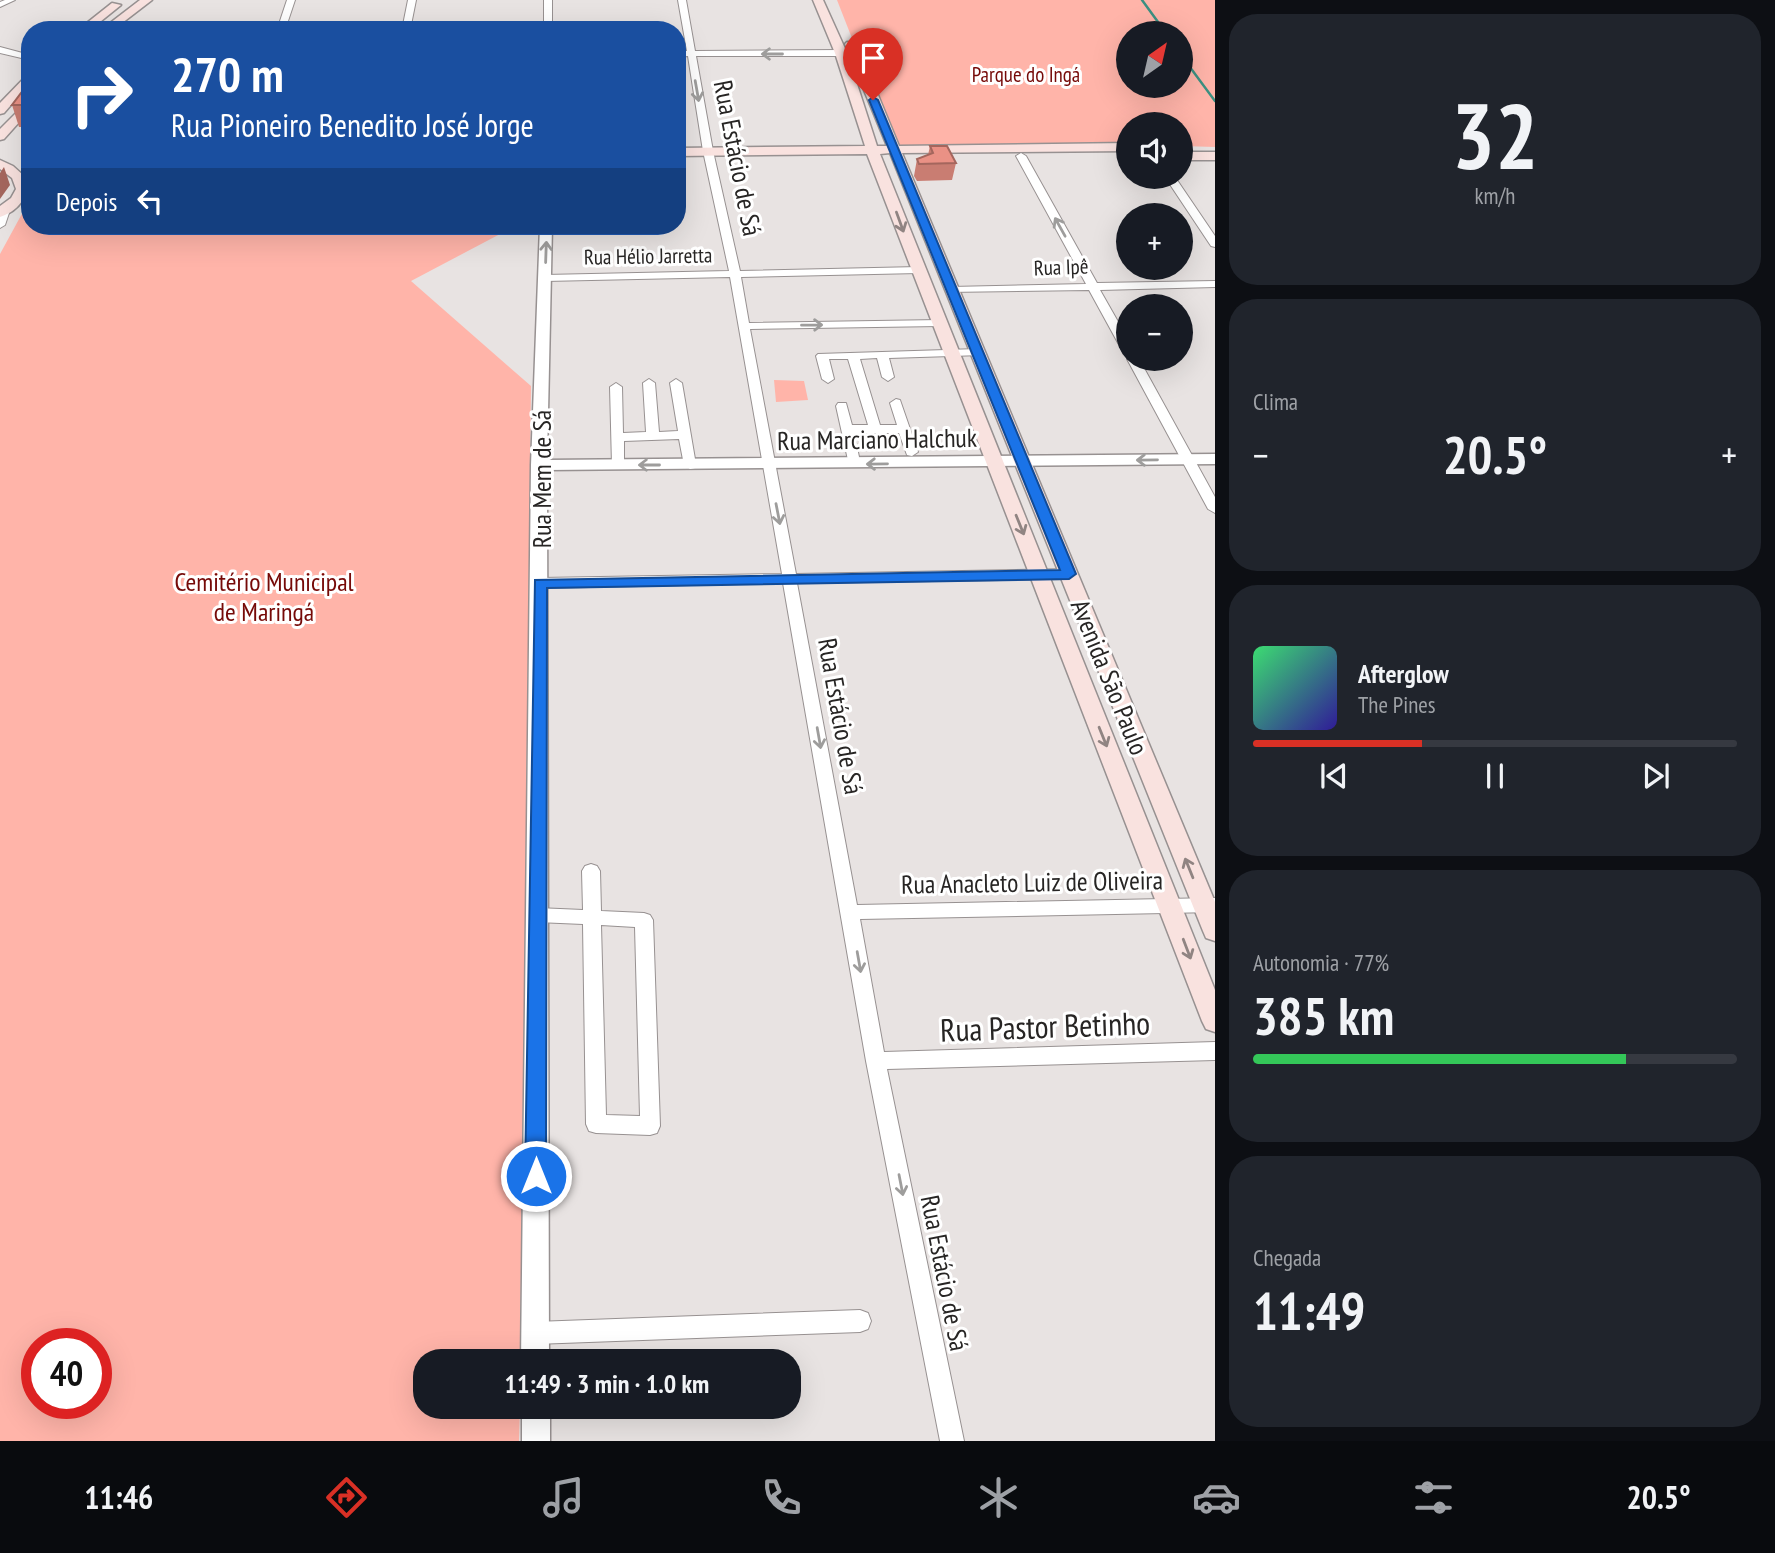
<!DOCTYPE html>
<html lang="pt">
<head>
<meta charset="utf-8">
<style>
  body { margin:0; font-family:"PT Sans Narrow",sans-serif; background:#20242c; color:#f1f3f6; height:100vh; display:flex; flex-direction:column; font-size:26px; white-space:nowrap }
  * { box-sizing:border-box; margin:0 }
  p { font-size:23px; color:#9ea1a6 }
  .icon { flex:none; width:38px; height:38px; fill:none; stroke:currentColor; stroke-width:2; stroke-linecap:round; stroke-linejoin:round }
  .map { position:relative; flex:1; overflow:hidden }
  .side { display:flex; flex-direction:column; gap:14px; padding:14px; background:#0d0f14; width:560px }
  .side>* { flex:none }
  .top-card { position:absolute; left:21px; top:21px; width:665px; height:214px; border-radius:28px; box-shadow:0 7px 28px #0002; background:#1a4fa0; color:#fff; overflow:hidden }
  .needle { width:46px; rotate:34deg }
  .buttons { position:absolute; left:1116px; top:21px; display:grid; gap:14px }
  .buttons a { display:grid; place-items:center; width:77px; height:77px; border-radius:50%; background:#171b24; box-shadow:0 7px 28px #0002; font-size:35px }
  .speed { position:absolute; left:21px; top:1328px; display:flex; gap:14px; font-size:35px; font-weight:700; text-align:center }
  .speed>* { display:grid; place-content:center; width:91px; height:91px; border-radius:50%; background:#171b24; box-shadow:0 7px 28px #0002; line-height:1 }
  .speed .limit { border:10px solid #d22; background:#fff; color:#111 }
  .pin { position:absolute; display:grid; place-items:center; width:60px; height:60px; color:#fff; margin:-72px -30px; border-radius:50% 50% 50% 0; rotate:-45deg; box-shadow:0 0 7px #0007 }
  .pin .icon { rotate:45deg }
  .me { position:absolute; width:77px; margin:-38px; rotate:0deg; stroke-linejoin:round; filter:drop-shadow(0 0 5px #0008) }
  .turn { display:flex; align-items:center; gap:24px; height:147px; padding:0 35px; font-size:32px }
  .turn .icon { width:91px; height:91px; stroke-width:2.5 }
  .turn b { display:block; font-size:49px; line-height:60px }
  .then { display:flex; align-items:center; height:66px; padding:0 35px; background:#0003; gap:14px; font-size:26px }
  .big { font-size:52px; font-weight:800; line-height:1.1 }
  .side .tile { flex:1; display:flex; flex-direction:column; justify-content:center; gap:10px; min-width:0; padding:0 24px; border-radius:28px; background:#20242c }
  .side .dial { align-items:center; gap:0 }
  .dial b { font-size:91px; line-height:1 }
  .song { display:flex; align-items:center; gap:21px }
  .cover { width:84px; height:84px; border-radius:10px; background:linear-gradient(135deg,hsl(140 70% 55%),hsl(250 70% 35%)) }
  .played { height:7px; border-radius:4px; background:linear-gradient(90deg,#d93025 35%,#363941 35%) }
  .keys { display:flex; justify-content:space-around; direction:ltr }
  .heat { display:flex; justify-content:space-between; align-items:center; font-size:38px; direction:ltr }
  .charge { height:10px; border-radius:5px; background:linear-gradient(90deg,#34c759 77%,#363941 0) }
  .trip { position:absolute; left:413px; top:1349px; width:388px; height:70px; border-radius:28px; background:#171b24; box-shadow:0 7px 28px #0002; font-weight:800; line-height:70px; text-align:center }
  .tabs { display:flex; height:112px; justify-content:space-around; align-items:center; background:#090b0e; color:#9ea1a6 }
  .tabs .icon { width:49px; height:49px }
  .tabs .active { color:#d93025 }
  .tabs b { font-size:32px; color:#f1f3f6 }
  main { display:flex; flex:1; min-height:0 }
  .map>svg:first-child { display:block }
</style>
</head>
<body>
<main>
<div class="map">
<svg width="1215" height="1441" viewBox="0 0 1215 1441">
  <rect width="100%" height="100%" fill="#e8e3e2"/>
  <path fill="#ffb4a9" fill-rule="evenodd" d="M837,0h378v147l-34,-1v-22h-52v22l-234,2zM1129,33h52v53h-52z
    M30,199v27h456l16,7 -91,48 120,105 -11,975 -95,1v45h95l-1,34h-519v-1187zM96,1344v60h-59v-60z
    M774,380l30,1 4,19 -32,2z"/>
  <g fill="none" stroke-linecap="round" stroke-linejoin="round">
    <path stroke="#3c9082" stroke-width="2.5" d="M1142,0l24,33
      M1181,55l34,46"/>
    <defs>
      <path id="minor" d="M5,0h10l-15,7v-5z
        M287,0h8l-10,30h-8z
        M408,0h8l-6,30h-8z
        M544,0h8v30h-8z
        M678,0h8l9,51 146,-1 4,3 -4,3h-145l17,95 27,120 179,-4 5,3 -5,3 -178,4 8,46 191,-3 6,3 -6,3 -190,3 46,245 273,-5 7,5 -7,5 -272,4 60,322 358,-7v14l-355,7 24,133 331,-10v18l-328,9 77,372h-24l-74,-380 -83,-478 -243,5 -7,-5 7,-5 242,-4 -52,-297 -185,4 -5,-3 5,-3 184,-4 -26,-120 -15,-95 -11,1v-6h10z
        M0,47l30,8v5l-30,-7z
        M1021,153l5,3 71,127 118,-2v6l-115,3 29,51v14l-6,-3 -34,-62 -142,2v-4l4,-1 135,-3 -70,-128z
        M1165,177h10l40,59v11l-4,-1z
        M5,207l5,3 -5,15 -5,3v-18z
        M978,349l4,2v4l-93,3 5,19 -6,4 -6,-4 -5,-19 -17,1 20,66h17l-7,-22 6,-4 4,1 18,52 -6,4 -5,-1 -8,-22h-45l5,24 -1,3h-10l-12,-54 2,-3h8l6,22h16l-20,-66h-19l5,20 -6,4 -6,-4 -6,-23 2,-2z
        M1129,357v2h10l76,138v16l-7,-4 -81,-150z
        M649,379l6,4 4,49 19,-1 -8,-48 6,-4 6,4 14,82 -1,3 -5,1 -6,-4 -5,-26 -55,2v24l-6,4 -6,-4 -2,-78 6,-4 6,4 1,46 23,-1 -3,-49z
        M591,864l6,2 3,5 1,40 43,2 6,2 3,5 7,206 -3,7 -7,2 -54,-2 -7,-2 -3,-7 -3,-200 -46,-2 -6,-2 -3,-5 3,-5 6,-2 46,2 -1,-39 3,-5zM601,925l34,2 5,189 -34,-1z
        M860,1310l8,3 3,8 -3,8 -8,3 -325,12 -8,-3 -3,-8 3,-8 8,-3z"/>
      <path id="tertiary" d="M540,226h12l-5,234 668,-6v10l-668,6 2,892h-28l10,-897z
        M522,1407h28v34h-28z"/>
      <path id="secondary" d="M140,0h12l-39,30h-12z
        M813,0h10l24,53 30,93h10l-42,-102 2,-2 10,2 42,102 230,-3v8l-227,2 313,749v39l-9,-3 -3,-7 -313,-778 -10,1 335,836v42l-9,-3 -4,-8 -335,-867 -190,2v-8l188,-2 -30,-93z
        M112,3l9,2 -31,25h-12z
        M30,72v11l-26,30 -4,1v-11z
        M30,99v11l-26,29 -4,1v-11z
        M1181,152h34v8h-34z
        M0,160l13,6 10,9 7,-5c0,22 -8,40 -30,47v-11l11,-8 5,-9 -4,-11 -12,-9z"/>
    </defs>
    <use href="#minor" stroke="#979191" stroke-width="2"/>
    <use href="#tertiary" stroke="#979191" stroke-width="3"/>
    <use href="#secondary" stroke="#979191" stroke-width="3"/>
    <use href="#minor" fill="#fff" fill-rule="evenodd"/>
    <use href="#tertiary" fill="#fff" fill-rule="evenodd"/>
    <use href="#secondary" fill="#f9e2df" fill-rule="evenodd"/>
  </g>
  <path fill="#c97d72" d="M30,81v46h-11l-7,-22z
    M930,146l26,17 -4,17 -35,1 -3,-5 3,-17 11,-4z"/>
  <path fill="#a4665d" d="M4,167l6,18 -10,14v-26z"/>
  <path fill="#ea9185" stroke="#a4665d" stroke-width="2" d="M30,81l-1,24h-17z
    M930,146h17l9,17 -37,1 -2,-5 16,-6z"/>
  <defs><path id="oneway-shaft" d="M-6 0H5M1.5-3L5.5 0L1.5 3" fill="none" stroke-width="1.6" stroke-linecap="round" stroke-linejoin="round" transform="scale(1.75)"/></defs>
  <g stroke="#9e9d9c">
    <use href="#oneway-shaft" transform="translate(772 54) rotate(180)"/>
    <use href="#oneway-shaft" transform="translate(697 91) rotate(80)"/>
    <use href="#oneway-shaft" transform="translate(1060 227) rotate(-119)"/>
    <use href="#oneway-shaft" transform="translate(546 252) rotate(-88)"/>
    <use href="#oneway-shaft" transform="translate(812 325) rotate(-1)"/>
    <use href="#oneway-shaft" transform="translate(1147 460) rotate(179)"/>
    <use href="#oneway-shaft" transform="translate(877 464) rotate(179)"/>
    <use href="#oneway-shaft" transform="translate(649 465) rotate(180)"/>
    <use href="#oneway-shaft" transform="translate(778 514) rotate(79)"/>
    <use href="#oneway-shaft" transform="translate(819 738) rotate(80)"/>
    <use href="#oneway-shaft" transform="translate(859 962) rotate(80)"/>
    <use href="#oneway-shaft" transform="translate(901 1185) rotate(79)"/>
  </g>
  <g stroke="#908482">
    <use href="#oneway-shaft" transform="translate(900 222) rotate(70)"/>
    <use href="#oneway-shaft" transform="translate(1020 525) rotate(68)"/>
    <use href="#oneway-shaft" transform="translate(1103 737) rotate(68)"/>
    <use href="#oneway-shaft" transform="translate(1189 868) rotate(-112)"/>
    <use href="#oneway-shaft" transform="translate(1187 949) rotate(69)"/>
  </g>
  <path fill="#1a73e8" stroke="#114b97" stroke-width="2" d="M873,97l5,3 198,474 -7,5 -522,9 -1,588 -3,7 -7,3 -8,-3 -3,-7 10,-596 525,-10 -191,-470z"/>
  <g text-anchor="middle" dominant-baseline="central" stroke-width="6" stroke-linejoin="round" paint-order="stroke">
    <g font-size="21" fill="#760a08" stroke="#fff">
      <text x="1026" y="74">Parque do Ingá</text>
    </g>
    <g font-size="21" fill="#272524" stroke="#fff">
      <text transform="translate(648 256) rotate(-1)">Rua Hélio Jarretta</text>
      <text transform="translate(1061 267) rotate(-2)">Rua Ipê</text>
    </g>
    <g font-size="26" fill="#272524" stroke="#fff">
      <text transform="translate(738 158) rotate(79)">Rua Estácio de Sá</text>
      <text transform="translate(877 439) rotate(-1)">Rua Marciano Halchuk</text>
      <text transform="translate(541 479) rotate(-90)">Rua Mem de Sá</text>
      <text transform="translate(1110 677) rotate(68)">Avenida São Paulo</text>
      <text transform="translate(841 716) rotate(80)">Rua Estácio de Sá</text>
      <text transform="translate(1032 882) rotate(-1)">Rua Anacleto Luiz de Oliveira</text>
      <text transform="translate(945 1273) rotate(79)">Rua Estácio de Sá</text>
    </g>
    <g font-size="26" fill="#760a08" stroke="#fff">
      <text x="264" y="581">Cemitério Municipal<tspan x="264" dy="30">de Maringá</tspan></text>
    </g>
    <g font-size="32" fill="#272524" stroke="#fff">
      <text transform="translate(1045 1026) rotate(-2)">Rua Pastor Betinho</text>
    </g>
  </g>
</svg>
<div class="buttons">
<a><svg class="needle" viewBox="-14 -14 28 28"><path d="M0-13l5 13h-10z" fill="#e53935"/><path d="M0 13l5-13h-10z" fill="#9ea1a6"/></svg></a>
<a><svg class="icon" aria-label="sound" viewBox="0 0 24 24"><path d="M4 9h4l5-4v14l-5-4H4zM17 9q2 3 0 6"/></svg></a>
<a>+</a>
<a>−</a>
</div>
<div class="speed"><div class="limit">40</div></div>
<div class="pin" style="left:873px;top:100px;background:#d93025"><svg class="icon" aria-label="arrive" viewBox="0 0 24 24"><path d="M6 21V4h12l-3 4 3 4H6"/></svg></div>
<svg class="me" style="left:536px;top:1176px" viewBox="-20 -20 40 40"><circle r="17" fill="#1a73e8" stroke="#fff" stroke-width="3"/><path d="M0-11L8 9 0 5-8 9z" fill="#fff"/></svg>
<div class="trip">11:49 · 3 min · 1.0 km</div>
<div class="top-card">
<div class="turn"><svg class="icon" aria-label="right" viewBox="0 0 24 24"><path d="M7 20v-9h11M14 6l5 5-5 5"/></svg><div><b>270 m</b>Rua Pioneiro Benedito José Jorge</div></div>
<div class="then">Depois<svg class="icon" aria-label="left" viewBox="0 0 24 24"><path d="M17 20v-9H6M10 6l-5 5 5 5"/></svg></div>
</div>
</div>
<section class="side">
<div class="tile dial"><b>32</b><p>km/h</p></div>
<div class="tile"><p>Clima</p>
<div class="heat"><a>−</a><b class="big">20.5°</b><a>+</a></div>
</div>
<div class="tile">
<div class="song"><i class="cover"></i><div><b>Afterglow</b><p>The Pines</p></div></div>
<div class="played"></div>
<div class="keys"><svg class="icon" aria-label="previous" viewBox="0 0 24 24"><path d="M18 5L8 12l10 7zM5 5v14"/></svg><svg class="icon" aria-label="pause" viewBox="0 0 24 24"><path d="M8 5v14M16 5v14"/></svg><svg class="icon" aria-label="next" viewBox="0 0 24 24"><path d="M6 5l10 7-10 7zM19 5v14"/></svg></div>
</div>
<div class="tile"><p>Autonomia · 77%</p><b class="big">385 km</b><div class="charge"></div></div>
<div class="tile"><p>Chegada</p><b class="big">11:49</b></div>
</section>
</main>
<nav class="tabs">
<b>11:46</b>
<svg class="icon active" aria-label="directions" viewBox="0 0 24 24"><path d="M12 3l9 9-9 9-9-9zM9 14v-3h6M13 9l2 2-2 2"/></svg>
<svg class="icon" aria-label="music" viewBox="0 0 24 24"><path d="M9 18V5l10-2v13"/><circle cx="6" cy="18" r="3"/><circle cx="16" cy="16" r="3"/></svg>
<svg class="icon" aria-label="phone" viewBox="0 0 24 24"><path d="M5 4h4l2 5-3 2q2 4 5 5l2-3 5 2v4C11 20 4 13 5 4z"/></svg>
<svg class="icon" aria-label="climate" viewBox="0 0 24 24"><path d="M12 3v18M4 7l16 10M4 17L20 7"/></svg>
<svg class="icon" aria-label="car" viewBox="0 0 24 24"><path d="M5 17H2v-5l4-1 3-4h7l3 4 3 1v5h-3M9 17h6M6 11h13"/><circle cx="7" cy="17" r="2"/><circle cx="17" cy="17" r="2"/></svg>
<svg class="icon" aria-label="filters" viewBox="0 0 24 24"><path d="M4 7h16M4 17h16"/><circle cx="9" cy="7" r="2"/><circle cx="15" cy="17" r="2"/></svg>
<b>20.5°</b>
</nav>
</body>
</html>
